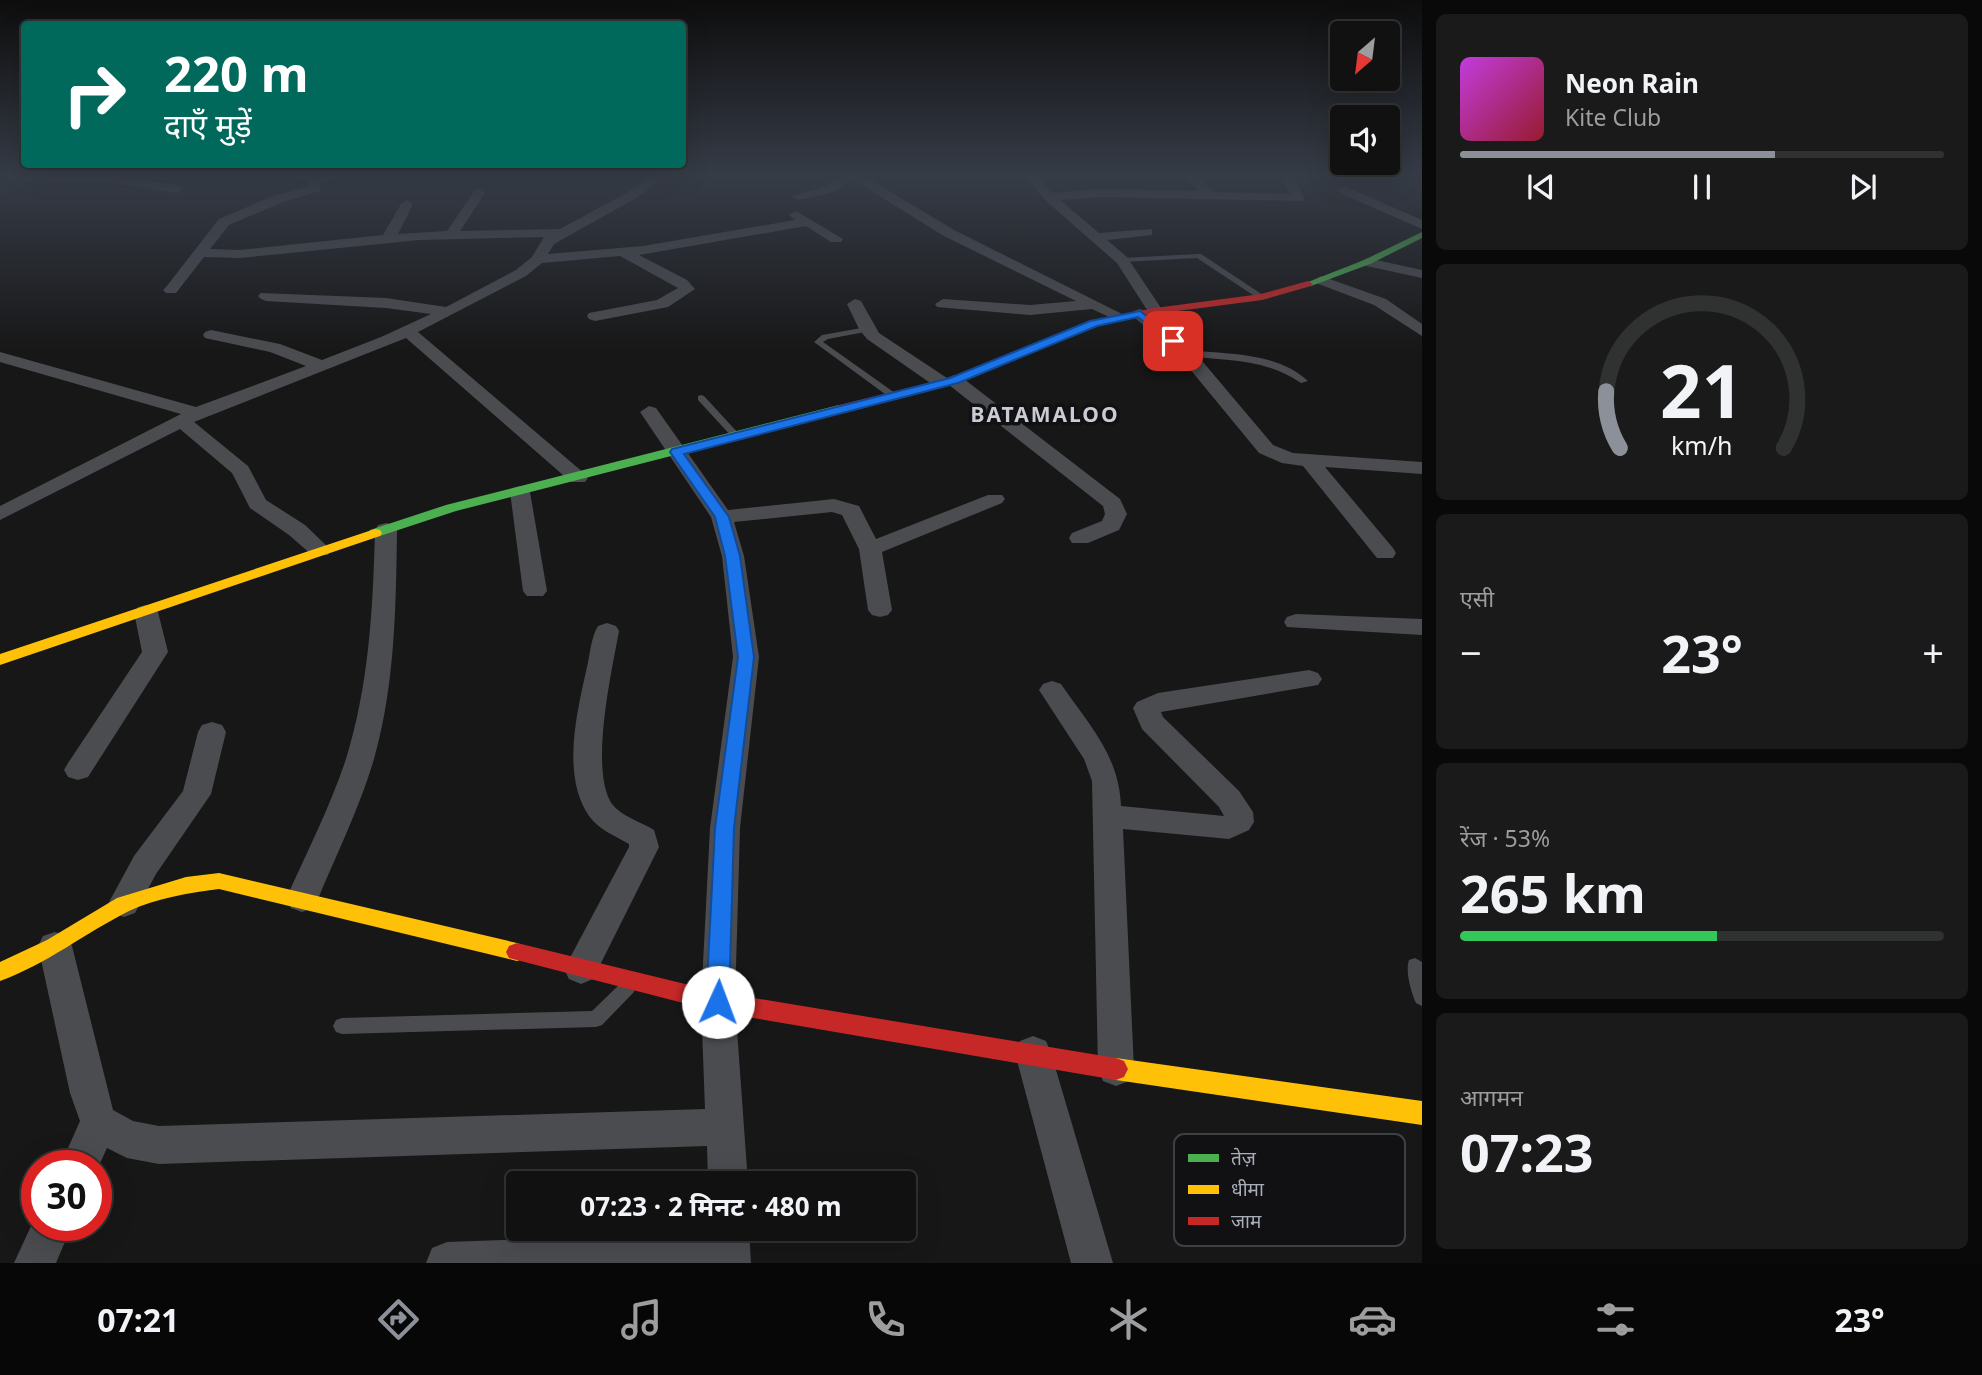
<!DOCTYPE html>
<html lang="hi">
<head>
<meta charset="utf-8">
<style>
  body { margin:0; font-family:"Noto Sans","Noto Sans Devanagari",sans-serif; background:#1a1a1a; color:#f1f3f6; height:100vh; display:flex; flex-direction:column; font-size:26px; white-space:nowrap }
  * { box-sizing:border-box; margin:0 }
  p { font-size:23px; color:#9c9d9f }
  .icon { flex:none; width:38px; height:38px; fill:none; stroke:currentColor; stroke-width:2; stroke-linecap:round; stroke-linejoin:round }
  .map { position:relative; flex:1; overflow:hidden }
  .drawer { display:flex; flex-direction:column; gap:14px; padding:14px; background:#090909; width:560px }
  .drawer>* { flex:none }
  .guide { position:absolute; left:21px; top:21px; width:665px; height:147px; border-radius:7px; box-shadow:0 7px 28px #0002,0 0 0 2px #303131; background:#00695c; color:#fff; overflow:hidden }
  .needle { width:46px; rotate:208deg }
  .tools { position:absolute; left:1330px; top:21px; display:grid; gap:14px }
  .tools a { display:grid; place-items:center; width:70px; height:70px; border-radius:7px; background:#111; box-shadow:0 7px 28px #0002,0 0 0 2px #303131; font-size:35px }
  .speed { position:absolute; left:21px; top:1150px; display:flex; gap:14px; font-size:35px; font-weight:700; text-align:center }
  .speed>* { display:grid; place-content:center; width:91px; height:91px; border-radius:50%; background:#111; box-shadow:0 7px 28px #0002,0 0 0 2px #303131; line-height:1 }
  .speed .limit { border:10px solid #d22; background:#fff; color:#111 }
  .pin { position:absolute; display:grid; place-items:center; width:60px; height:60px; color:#fff; margin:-30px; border-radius:14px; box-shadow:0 4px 10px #0006 }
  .me { position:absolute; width:77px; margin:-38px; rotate:2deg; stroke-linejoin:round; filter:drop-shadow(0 0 5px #0008) }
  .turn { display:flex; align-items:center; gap:24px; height:147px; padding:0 28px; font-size:32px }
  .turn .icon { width:91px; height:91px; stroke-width:2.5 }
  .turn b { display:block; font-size:49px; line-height:60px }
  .big { font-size:52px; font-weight:700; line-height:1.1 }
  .drawer .card { flex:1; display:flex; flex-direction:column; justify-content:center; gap:10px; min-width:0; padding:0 24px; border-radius:10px; background:#1a1a1a }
  .drawer .dial { align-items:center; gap:0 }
  .dial svg { height:182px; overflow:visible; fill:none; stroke:#303131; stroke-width:7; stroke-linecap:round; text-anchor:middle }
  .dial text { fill:#f1f3f6; stroke:none }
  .song { display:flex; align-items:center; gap:21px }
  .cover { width:84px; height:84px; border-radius:10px; background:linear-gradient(135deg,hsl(290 70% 55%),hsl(350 70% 35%)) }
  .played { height:7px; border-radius:4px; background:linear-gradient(90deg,#8c9099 65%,#303131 65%) }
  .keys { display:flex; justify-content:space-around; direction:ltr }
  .heat { display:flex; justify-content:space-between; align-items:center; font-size:38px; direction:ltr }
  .charge { height:10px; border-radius:5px; background:linear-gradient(90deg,#34c759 53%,#303131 0) }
  .trip { position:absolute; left:506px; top:1171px; width:410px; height:70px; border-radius:7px; background:#111; box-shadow:0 7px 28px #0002,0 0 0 2px #303131; font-weight:700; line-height:70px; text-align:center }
  .tab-bar { display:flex; height:112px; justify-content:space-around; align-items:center; background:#070707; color:#9c9d9f }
  .tab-bar .icon { width:49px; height:49px }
  .tab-bar .selected { color:#8c9099 }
  .tab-bar b { font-size:32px; color:#f1f3f6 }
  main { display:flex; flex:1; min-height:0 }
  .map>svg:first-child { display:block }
</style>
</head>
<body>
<main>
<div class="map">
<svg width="1422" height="1263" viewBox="0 0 1422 1263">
  <rect width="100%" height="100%" fill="#171717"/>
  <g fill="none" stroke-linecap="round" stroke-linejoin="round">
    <path fill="#4b4c50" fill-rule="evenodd" d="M1198,254h3l65,43 -7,2 -62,-41 -75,4 -4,-2 4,-2z
      M867,327h3v4l-42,8 -5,3 72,51v4h-6l-75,-55 8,-7z
      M1186,350c40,4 91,2 122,31l-7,2c-39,-26 -74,-21 -118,-28v-4z
      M701,395l3,1 35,38v4h-6l-35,-38v-4z
      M1415,958l7,4v44l-6,-3c-5,-11 -11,-32 -7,-43z
      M627,981l6,2 3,5 -3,5 -31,32 -6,2 -254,7 -6,-2 -3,-6 3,-6 6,-2 250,-7 29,-28z"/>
    <path fill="#4b4c50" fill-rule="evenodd" d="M13,174h93l71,11 6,4 -6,4 -71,-11 -97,-1 -2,-3z
      M289,174l26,3 30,-3 -24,9 -1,8 -37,11 -54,23 -19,24 30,1 143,-15 18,-31 6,-4 6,4 -15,30 49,-3 28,-41 4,-1 6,4 -25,38 100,-2 70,-38 24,-17h14l-30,23 -84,47 -6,10 95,-8 152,-26 -6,-5 7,-4 47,28 -2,3h-10l-25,-16 -167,29 48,25 8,9 -27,18 -73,14 -6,-2 -2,-3 2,-3 68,-13 21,-12 -58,-32 -78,7 -16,13 -108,56 167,142 3,4 -3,4h-14l-165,-144 -212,84 54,44 18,34 39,25 26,25 -3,5h-16l-23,-20 -39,-27 -18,-35 -52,-44 -180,91v-14l181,-92 -181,-52v-10l196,55 110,-41 -36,-14 -65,-14 -2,-3 2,-3 6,-2 69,14 42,16 59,-23 50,-23 -45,-6 -120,-7 -5,-2 -3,-3 3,-3 125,5 60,9 70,-37 16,-13 12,-20 -125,3 -179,18 -36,-1 -28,36h-10l-3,-3 3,-3 53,-68 54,-23 37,-10 -1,-3z
      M843,174h18l93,56 174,87 -8,5 -28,-13 -62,6 -93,-8 -2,-3 8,-5 87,6 46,-4 -132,-65 -92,-57 -17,13 -37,8 -6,-4 35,-10z
      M1023,174h13l16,19 50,-4 96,2 -16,-17h13l19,18 76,2 -9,-20h12l11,24 -1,3 -201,-4 -42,3 39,33 53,-4v6l-45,5 20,17 36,54 -2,3 -11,1 42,34 81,96 20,8 129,9v12l-97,-7 68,81 3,5 -3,5h-16l-74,-92 -21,-3 -23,-10 -79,-96 -46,-40 -2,-3 2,-3 6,-2 9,4 -32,-50 -72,-63z
      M1344,186l78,34v9l-82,-36 -2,-3z
      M1367,258l55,12v8l-60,-13 -2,-3z
      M1321,276l65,23 36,25v12l-48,-31 -58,-22 -2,-3z
      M855,299l6,2 18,32 68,45 7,-3 6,1 160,123 7,15 -8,16 -31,13h-16l-3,-5 3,-5 30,-12 3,-7 -2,-8 -154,-121 -7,3 -6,-1 -69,-48 -8,-10 -12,-25z
      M649,406l7,2 72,102 106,-11 25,7 17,33 112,-44h14l3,4 -3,4 -120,49 10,58 -4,5 -8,2 -8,-2 -4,-5 -9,-61 -17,-34 -10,-3 -98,10 10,34 15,101 -19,171 -5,174 13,181h-40l-1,-37 -548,18 -32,-6 -20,-10 -11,24v-6h-36l20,-45 -10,-28 -32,-147 5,-10 12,-4 12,4 5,10 41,164 20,11 26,5 546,-17 -4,-107 9,-174 23,-171 -11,-101 -11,-39 -71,-105z
      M520,486l7,2 3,4 17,99 -4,5h-16l-4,-5 -13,-99 3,-4z
      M386,523l8,2 3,5c-1,77 -2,155 -23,229 -14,48 -37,94 -56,140l-5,9 -11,4 -11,-4 -5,-9c20,-45 43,-90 59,-137 24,-75 28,-154 30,-232l3,-5z
      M146,605l8,2 4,5 10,40 -80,125 -10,3 -10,-3 -4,-7 4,-7 74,-111 -8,-40 4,-5z
      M1296,614l126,5v16l-135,-8 -3,-5 3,-5z
      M607,623l9,3 3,5c-7,39 -30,139 -7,173 9,12 29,18 42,26l5,17 -66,132 -12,5 -12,-5 -5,-10 65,-122v-3c-14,-8 -31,-15 -40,-28 -28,-41 -12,-104 -2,-149 3,-13 4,-30 11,-41z
      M1309,670l9,3 4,6 -4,6 -157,27 2,5 76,74 14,21 1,10 -5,8 -20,9 -106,-10 11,240 -5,12 -13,5 -13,-5 -5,-12 -6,-288 -8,-22 -45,-69 4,-6 9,-3 9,3c28,41 58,71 60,122l103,10 -5,-9 -77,-78 -9,-21 4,-6 21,-9z
      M212,722l10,3 4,7 -15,62 -55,80 -21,39 -11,4 -11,-4 -5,-9 26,-48 49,-65 15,-59 4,-7z
      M1033,1036l13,5 5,12 62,210h-42l-56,-210 5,-12z
      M37,1213v12h35l-16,38h-42z
      M709,1228h40l2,35h-325l6,-15 15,-6 262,-9z"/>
    <path fill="#4caf50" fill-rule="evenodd" d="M1422,232v6l-52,26 -59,22 -8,-2 61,-24z
      M839,405l4,1v6l-387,99 -76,25h-10l-2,-3 2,-3 76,-25z"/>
    <path fill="#ffc107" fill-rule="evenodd" d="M375,529l5,1 2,3 -2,3 -380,129v-11z
      M219,873l298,70 8,3 3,6 -3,6 -8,3 -298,-72c-30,4 -63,9 -90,22 -44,22 -82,53 -129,70v-19l47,-22 70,-42 69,-21z
      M1116,1058l306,43v24l-306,-45 -8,-3 -4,-8 4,-8z"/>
    <path fill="#c62828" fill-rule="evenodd" d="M1308,281l5,3 -2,2 -49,14 -107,14 -58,12 -139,56 -119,31 -6,-4 2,-3 115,-28 140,-57 65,-13 106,-14z
      M517,943l201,49 398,66 8,3 4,8 -4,8 -8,3 -398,-68 -209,-54 -3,-6 3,-6z"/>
  </g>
  <linearGradient id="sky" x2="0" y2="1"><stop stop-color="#0d0d0d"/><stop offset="0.5" stop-color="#363c47"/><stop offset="1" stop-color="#363c47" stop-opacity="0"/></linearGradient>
  <rect width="1422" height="351" fill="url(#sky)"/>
  <path fill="#1a73e8" stroke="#114b97" stroke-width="2" d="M1140,311l37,28v5h-7l-32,-27 -41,9 -139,57 -274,71 45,63 11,39 14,101 -20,171 -5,174 -3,7 -8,3 -8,-3 -4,-7 9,-174 23,-171 -13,-101 -10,-39 -45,-65 2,-3 278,-71 140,-57z"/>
  <g text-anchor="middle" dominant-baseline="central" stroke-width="7" stroke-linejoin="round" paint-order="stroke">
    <g font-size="21" font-weight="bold" letter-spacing="2" fill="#c9ccd4" stroke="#111113">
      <text x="1045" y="414">BATAMALOO</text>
    </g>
  </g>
  <rect x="1174" y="1134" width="231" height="112" rx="10" fill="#111113" stroke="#3e4045" stroke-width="2"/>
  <rect x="1188" y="1154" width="31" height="8" fill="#4caf50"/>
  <rect x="1188" y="1185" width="31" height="9" fill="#ffc107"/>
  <rect x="1188" y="1217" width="31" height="8" fill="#c62828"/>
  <g font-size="19" fill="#a8adb8">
    <text x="1231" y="1165">तेज़</text>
    <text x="1231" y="1196">धीमा</text>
    <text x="1231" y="1228">जाम</text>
  </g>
</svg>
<div class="tools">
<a><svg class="needle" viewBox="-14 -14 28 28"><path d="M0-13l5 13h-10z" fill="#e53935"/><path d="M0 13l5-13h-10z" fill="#9c9d9f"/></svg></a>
<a><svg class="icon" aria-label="sound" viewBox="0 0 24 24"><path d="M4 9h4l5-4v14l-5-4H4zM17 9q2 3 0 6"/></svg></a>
</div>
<div class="speed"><div class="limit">30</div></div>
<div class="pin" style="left:1173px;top:341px;background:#d93025"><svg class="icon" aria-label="arrive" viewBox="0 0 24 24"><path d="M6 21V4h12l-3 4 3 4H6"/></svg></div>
<svg class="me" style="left:718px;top:1002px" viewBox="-20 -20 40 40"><circle r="19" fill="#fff"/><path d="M0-13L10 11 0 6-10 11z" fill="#1a73e8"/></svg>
<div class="trip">07:23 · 2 मिनट · 480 m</div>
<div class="guide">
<div class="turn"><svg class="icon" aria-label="right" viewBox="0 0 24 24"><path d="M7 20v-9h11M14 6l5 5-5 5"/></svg><div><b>220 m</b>दाएँ मुड़ें</div></div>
</div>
</div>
<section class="drawer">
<div class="card">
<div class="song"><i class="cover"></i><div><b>Neon Rain</b><p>Kite Club</p></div></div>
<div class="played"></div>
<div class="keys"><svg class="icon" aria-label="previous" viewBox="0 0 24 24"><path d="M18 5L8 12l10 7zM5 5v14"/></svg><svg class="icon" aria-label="pause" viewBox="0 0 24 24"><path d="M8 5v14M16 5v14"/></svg><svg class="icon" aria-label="next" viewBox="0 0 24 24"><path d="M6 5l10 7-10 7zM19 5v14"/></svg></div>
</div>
<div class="card dial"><svg viewBox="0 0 100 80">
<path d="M14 69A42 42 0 1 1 86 69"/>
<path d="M14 69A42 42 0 0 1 8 44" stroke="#8c9099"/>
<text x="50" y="56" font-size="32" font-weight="700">21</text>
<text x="50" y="72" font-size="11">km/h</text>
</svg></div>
<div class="card"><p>एसी</p>
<div class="heat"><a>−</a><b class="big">23°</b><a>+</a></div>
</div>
<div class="card"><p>रेंज · 53%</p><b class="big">265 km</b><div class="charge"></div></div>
<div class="card"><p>आगमन</p><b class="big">07:23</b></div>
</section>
</main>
<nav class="tab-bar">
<b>07:21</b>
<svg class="icon selected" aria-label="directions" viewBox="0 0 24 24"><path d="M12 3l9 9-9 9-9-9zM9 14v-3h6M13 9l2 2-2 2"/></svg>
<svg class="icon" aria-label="music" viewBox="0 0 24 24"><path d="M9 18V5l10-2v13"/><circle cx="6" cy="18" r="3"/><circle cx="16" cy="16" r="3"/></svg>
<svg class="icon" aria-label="phone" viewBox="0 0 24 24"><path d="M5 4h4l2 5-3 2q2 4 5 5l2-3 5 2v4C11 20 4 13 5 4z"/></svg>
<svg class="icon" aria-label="climate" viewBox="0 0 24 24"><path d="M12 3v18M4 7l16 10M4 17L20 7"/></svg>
<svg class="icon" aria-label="car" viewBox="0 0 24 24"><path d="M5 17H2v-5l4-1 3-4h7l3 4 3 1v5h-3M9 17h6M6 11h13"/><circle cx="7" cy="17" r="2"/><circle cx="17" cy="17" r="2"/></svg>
<svg class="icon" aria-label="filters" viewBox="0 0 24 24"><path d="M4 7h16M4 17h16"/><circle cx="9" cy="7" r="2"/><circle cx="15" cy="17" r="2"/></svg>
<b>23°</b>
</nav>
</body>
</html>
